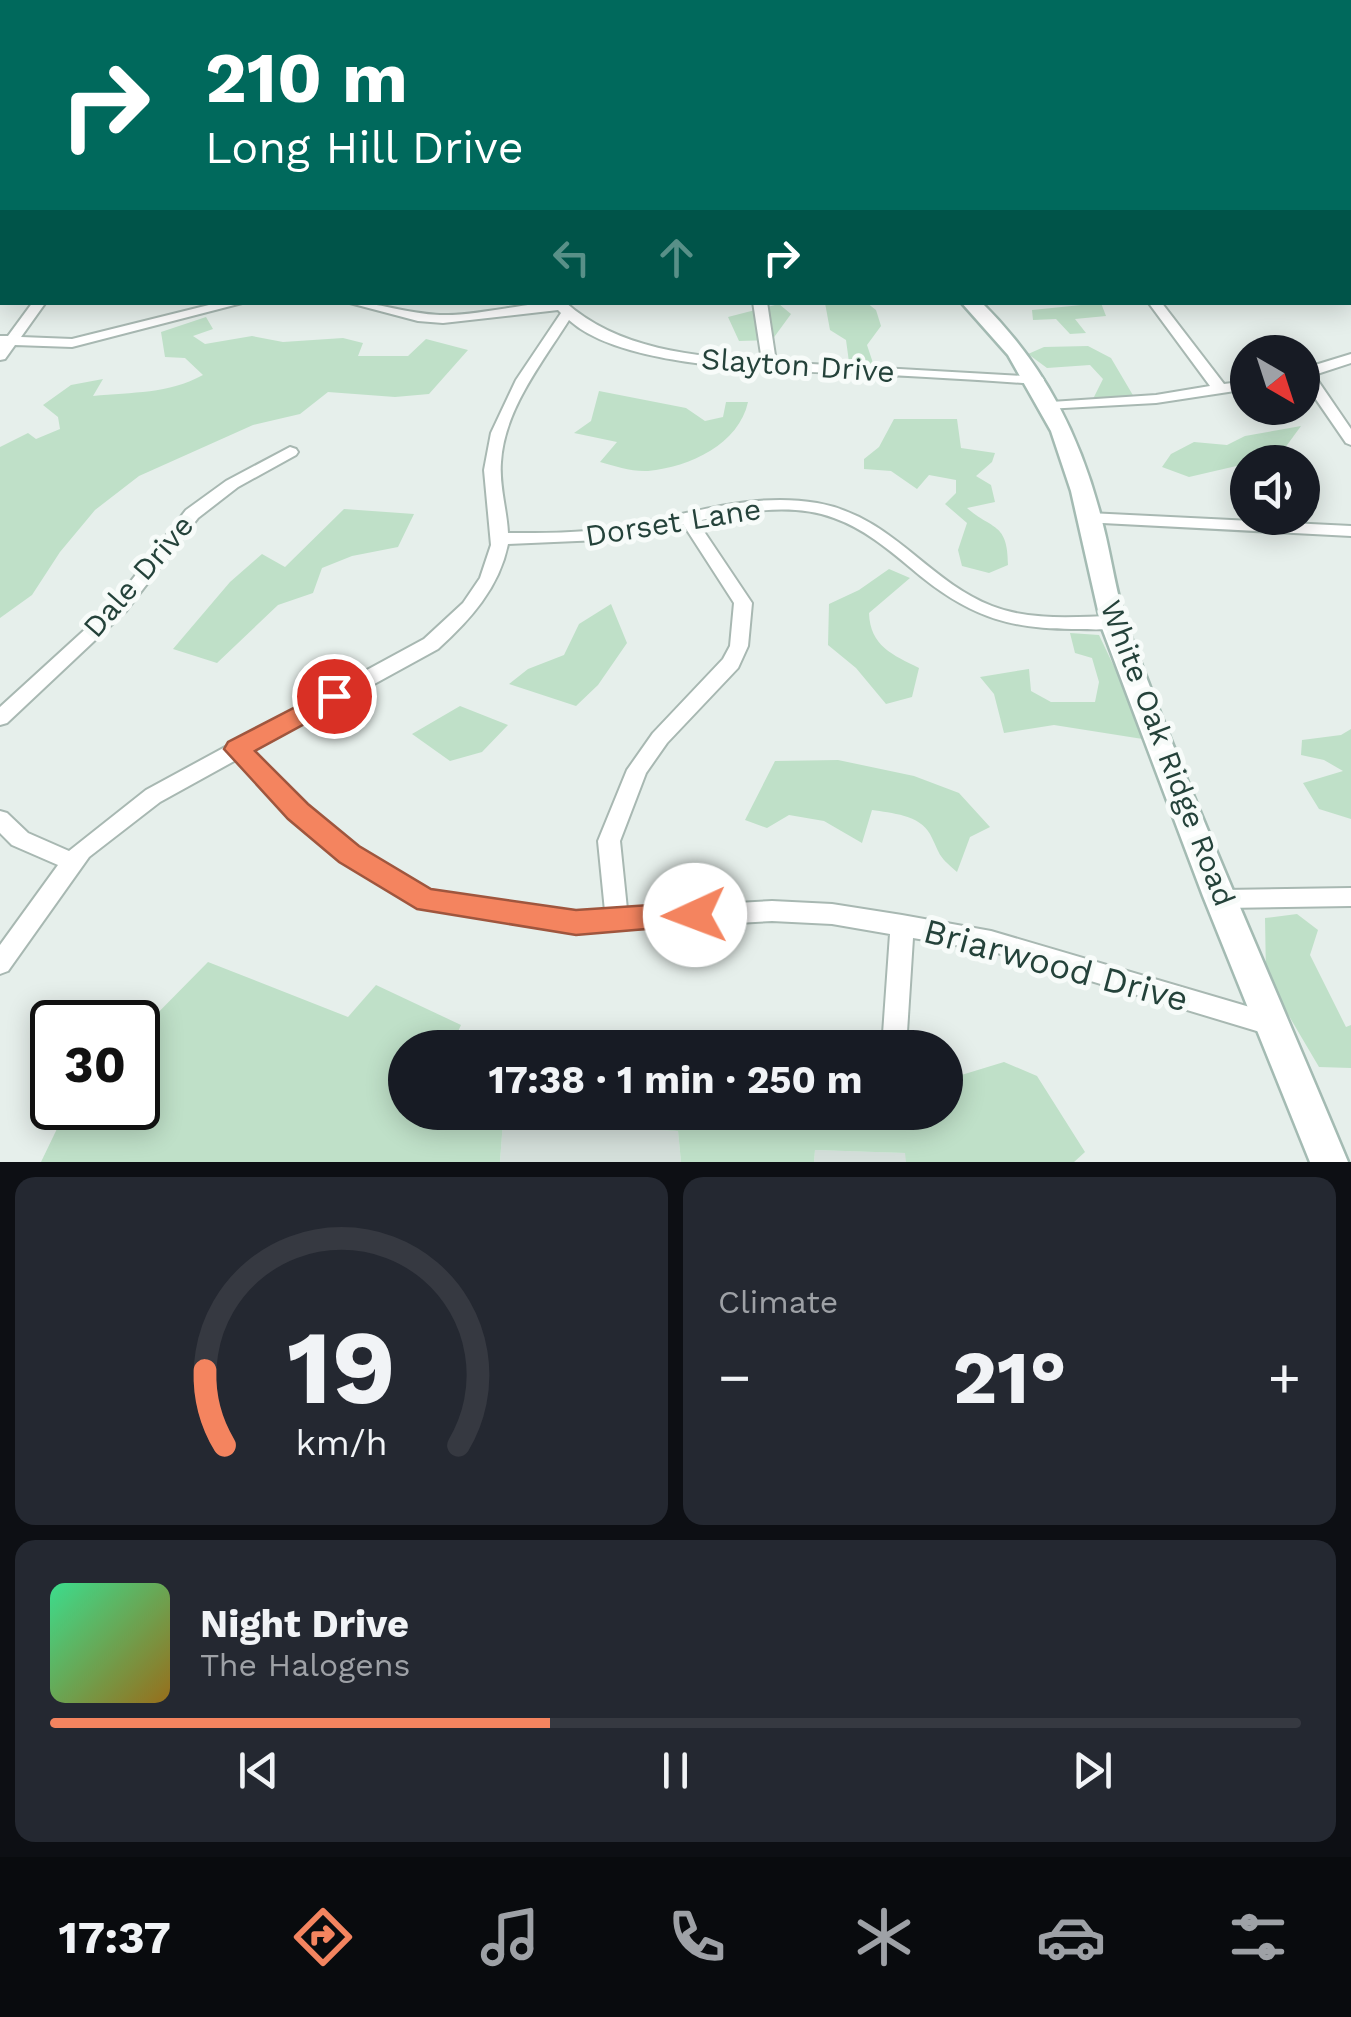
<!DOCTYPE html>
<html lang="en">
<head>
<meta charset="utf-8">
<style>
  body { margin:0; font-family:"Work Sans",sans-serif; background:#242831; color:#f1f3f6; height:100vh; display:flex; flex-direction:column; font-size:38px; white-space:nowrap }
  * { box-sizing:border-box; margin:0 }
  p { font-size:32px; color:#9ea1a6 }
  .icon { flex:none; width:55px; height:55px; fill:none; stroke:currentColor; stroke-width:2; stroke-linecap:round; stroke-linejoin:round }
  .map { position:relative; height:1162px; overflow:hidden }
  .drawer { display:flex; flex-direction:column; gap:15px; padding:15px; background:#0d0f14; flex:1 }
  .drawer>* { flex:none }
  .banner { position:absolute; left:0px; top:0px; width:1352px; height:305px; box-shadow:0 5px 25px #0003; background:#00695c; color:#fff; overflow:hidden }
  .needle { width:65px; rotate:141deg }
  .fabs { position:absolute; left:1230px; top:335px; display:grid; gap:20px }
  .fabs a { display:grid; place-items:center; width:90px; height:90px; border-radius:50%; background:#171b24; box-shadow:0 5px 25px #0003; font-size:50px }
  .speed { position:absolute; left:30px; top:1000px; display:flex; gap:20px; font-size:50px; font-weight:700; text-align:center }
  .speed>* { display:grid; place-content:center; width:130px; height:130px; border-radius:50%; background:#171b24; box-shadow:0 5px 25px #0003; line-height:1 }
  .speed .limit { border:5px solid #111; border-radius:15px; background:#fff; color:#111 }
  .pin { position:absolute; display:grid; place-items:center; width:85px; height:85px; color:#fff; margin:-42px; border:5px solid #fff; border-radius:50%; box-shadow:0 2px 10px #0007 }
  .me { position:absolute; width:110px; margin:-55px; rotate:268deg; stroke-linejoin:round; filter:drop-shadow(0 0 8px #0008) }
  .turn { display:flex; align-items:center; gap:35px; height:210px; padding:0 40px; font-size:45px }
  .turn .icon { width:130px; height:130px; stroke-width:2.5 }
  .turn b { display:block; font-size:70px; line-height:85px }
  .lanes { display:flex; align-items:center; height:95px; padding:0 40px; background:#0003; justify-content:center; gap:50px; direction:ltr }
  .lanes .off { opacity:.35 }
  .big { font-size:75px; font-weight:700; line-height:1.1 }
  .drawer .widget { flex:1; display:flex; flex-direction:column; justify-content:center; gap:15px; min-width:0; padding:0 35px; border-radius:20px; background:#242831 }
  .drawer .dial { align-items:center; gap:0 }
  .dial svg { height:260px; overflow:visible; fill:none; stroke:#363941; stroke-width:7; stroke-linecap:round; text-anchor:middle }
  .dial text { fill:#f1f3f6; stroke:none }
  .song { display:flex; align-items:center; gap:30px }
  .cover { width:120px; height:120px; border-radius:15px; background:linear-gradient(135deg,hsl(150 70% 55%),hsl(40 70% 35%)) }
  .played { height:10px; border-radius:5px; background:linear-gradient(90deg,#f4845f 40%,#363941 40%) }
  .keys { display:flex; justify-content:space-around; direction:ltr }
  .heat { display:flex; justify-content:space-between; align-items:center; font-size:55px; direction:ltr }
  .drawer .tiles { flex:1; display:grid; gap:15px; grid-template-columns:1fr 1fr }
  .widget:last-child { grid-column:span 2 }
  .trip { position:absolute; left:388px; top:1030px; width:575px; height:100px; border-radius:50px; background:#171b24; box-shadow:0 5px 25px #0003; font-weight:700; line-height:100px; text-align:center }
  .tab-bar { display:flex; height:160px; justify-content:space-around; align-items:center; background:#090b0e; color:#9ea1a6 }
  .tab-bar .icon { width:70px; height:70px }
  .tab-bar .active { color:#f4845f }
  .tab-bar b { font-size:45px; color:#f1f3f6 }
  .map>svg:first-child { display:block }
</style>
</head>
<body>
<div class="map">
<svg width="1351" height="1162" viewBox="0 0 1351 1162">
  <rect width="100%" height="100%" fill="#e6efeb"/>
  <path fill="#d4dfda" d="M503,1121l175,10 3,31h-181z
    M815,1150l91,3v9h-92z"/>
  <path fill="#bfe0c8" d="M825,303h42l9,7 5,16 -14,19 7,21 -25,-4 -3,-22 -16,-10z
    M1101,303l5,13 -31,3 11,14 -16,1 -14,-15 -23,1 -1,-10z
    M779,304l12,10 -19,26 -33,1 -11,-24z
    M206,317l7,12 -20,7 12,8 47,-8 31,6 60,-4 20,5 -5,13h50l18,-17 42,11 -39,44 -34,3 -67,-5 -28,22 -47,11 -114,51 -44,34 -35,42 -28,43 -32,23v-171l28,-14 8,6 24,-10 -2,-12 -15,-12 28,-20 32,-6 -10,17c40,-4 75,-2 110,-21l-18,-17 -20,-1 -4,-25z
    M1088,346l23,12 23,39 -42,4 11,-22 -13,-14 -43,3 -19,-14 16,-7z
    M599,391l87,17 19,13 18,-4 3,-15h22c-9,42 -58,65 -100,69 -16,1 -33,-5 -48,-9l17,-20 -43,-9 17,-12z
    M894,419h63l4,29 34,5 -3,9 -16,14 15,9 4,17 -28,6c25,22 41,14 41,57l-19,8 -27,-7 -4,-16 9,-27 -22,-19 11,-11v-13l-27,-5 -12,14 -26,-18 -27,-2v-10l15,-12z
    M1301,426l-22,30 -90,21 -27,-10 9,-13 23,-12 33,3 18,-9z
    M344,509l70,5 -16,33 -46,9 -30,12 -9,25 -35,12 -61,58 -44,-14 57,-67 32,-28 23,13z
    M889,569l21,9 -41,35c1,33 24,42 50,55l-7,29 -26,7 -30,-36 -28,-23 1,-41 30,-14z
    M611,604l16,39 -29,42 -22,21 -67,-22 19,-15 36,-14 15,-31z
    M1070,633l29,2 50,105 -95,-15 -50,8 -10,-39 -14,-17 49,-8 2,22 20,11h44l4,-20 -7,-24 -17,-5z
    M460,706l48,19 -26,27 -32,9 -38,-27z
    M1351,729v90l-32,-10 -16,-26 40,-12 -19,-11 -23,-5 1,-15 39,-5z
    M838,760l76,16 45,17 31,34 -20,10 -13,35c-21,-18 -16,-17 -27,-38 -10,-19 -39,-21 -58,-24l-10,33 -38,-22 -35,-6 -22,13 -22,-8 30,-59z
    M1297,914l21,16 -8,25 36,72 5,-2v43l-32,-1 -53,-90 -1,-59z
    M208,962l140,55 28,-32 85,40 -10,22 -46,1v64h540v-32l59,-18 33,14 48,76 -11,10h-168l-1,-9 -90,-3 -1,12h-133l-3,-31 -175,-10 -3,41h-459l26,-54h71v-75z"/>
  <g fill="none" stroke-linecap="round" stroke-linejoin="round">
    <defs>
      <path id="street" d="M134,0h40l-3,2h-38z
        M248,0h42v1l-39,1z
        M1113,0h11l1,2h-10z
        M0,25h2v6h-2z
        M1350,73h1v6h-1z
        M0,95h2v6h-2z
        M0,155h2v6h-2z
        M1350,157h1v6h-1z
        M1351,179v7h-1v-7z
        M2,258v8l-2,1v-8z
        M33,302h13l-25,35 51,2 149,-37h25l-174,45 -57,-2 -10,14 -5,1v-24h8z
        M346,302c32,0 62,12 94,13 41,1 85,-13 125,-13 53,48 129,54 197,59l-9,-59h14l9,60 266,15 2,3 -7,4c-59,-4 -118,-8 -177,-10 -73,-4 -235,-3 -291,-54 -27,43 -65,90 -68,142 -2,24 6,48 7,71 36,0 71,0 107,-5 66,-11 134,-37 202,-25 75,13 110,78 175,103 38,15 81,11 121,10l9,6c-10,10 -29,7 -43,7 -64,1 -106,-11 -156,-51 -28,-23 -55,-48 -89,-60 -43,-16 -93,-6 -137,3l55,82 -4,43 -10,22 -71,75 -21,30 -26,68 7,68 145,-8 60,3 70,11 89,16 279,82 9,3 3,8 -3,8 -9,3 -279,-84 -78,-13 -7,110h-24l8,-114 -58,-10 -60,-3 -195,11 -150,-23 -86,-49 -50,-43 -55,-57 -76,42 -71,55 -81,114 -8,3v-29l58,-80 -46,-20 -12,-12v-22l7,2 21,20 41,18 77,-61 278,-151 39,-36 17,-25 11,-33 -7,-75 7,-37 25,-53 45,-67 -3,-3 -115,13 -25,-2zM683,524l51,79 -4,43 -7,13 -70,74 -26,37 -29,71 7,70 -28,1 -146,-21 -74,-43 -52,-43 -53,-54 186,-102c32,-29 61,-61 70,-105l92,-4z
        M1148,302h13l63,82 24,-3v8l-92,14 -110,6v-6l5,-1 105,-7 54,-9z
        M1351,354v9l-37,12 37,54v16l-5,-2 -44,-64v-10z
        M290,447l6,2 2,3 -2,3 -58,32 -40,31 -72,93 -119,112 -7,2v-18l114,-104 72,-93 40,-29z
        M1089,513l262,13v10l-268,-14 -2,-4 2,-4z
        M1351,888v18l-127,2 -8,-2 -3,-7 3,-7 8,-2z"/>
      <path id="secondary" d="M652,0h23l1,2h-23z
        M961,302h20c64,63 101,137 122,223 9,35 13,70 25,104 67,180 146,355 220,533h-38l-107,-266 -101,-268 -31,-137 -20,-60 -43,-76z"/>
    </defs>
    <use href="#street" stroke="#a8b8b2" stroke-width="4"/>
    <use href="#secondary" stroke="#a4bbb3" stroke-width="5"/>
    <use href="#street" fill="#fff" fill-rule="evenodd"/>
    <use href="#secondary" fill="#fff" fill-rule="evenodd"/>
  </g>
  <path fill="#838d89" d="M375,0h46l-1,2h-46z"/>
  <path fill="#bbcac4" stroke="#838d89" stroke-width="2.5" d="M315,0h60l-1,2h-59z"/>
  <path fill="#f4845f" stroke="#9f563e" stroke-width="2.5" d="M334,687l9,3 4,6 -4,7 -88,48 53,53 51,42 72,43 145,21 119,-8 10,4 4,9 -4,9 -129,11 -159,-26 -78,-47 -51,-43 -64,-70 4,-7z"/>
  <g text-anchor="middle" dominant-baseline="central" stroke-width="10" stroke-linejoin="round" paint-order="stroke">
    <g font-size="30" fill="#24423a" stroke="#f7fbf9">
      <text transform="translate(798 365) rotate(4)">Slayton Drive</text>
      <text transform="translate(673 522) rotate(-9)">Dorset Lane</text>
      <text transform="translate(138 576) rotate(-49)">Dale Drive</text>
      <text transform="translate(1168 753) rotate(69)">White Oak Ridge Road</text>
    </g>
    <g font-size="35" fill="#24423a" stroke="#f7fbf9">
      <text transform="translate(1056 965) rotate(15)">Briarwood Drive</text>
    </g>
  </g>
</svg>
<div class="fabs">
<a><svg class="needle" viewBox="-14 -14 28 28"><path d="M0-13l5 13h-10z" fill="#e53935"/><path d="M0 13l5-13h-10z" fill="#9ea1a6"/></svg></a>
<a><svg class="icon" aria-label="sound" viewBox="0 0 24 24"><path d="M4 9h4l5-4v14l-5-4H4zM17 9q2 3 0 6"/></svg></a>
</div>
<div class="speed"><div class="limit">30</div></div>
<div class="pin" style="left:334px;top:696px;background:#d93025"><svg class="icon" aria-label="arrive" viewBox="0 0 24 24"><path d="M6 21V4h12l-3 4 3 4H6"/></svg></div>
<svg class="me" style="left:695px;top:915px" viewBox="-20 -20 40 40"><circle r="19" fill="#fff"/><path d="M0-13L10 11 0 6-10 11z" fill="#f4845f"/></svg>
<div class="trip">17:38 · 1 min · 250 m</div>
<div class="banner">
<div class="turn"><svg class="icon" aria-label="right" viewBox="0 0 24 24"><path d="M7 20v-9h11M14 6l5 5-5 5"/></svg><div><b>210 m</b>Long Hill Drive</div></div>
<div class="lanes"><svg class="icon off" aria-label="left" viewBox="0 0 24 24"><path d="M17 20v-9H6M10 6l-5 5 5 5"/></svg><svg class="icon off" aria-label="ahead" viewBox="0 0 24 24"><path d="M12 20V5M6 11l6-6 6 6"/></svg><svg class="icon" aria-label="right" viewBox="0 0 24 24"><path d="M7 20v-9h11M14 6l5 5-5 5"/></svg></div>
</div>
</div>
<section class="drawer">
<div class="tiles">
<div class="widget dial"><svg viewBox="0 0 100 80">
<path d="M14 69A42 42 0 1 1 86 69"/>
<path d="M14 69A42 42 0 0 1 8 46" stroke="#f4845f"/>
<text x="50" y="56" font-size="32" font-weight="700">19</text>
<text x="50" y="72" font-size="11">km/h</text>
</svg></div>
<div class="widget"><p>Climate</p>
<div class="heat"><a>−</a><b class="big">21°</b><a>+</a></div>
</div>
<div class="widget">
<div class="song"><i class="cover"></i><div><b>Night Drive</b><p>The Halogens</p></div></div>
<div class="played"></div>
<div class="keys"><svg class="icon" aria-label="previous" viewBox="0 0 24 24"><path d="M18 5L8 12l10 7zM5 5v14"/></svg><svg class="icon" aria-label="pause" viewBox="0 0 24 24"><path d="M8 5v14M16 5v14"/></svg><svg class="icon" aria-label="next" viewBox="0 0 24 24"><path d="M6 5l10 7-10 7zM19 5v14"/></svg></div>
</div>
</div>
</section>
<nav class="tab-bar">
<b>17:37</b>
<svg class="icon active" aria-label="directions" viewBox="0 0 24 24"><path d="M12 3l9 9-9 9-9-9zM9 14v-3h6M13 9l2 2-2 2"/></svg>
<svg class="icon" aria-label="music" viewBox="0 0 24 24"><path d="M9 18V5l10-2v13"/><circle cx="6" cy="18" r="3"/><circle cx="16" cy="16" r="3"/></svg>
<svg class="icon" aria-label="phone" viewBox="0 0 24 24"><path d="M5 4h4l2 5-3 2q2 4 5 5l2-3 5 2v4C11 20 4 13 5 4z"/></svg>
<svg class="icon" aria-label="climate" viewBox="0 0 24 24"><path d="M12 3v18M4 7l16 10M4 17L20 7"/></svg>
<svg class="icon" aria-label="car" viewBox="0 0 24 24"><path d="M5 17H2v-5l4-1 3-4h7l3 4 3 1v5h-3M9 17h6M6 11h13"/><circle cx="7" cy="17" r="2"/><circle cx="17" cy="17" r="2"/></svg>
<svg class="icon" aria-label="filters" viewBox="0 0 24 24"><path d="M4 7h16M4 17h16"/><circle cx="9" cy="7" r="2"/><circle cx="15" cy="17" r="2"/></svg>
</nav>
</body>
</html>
